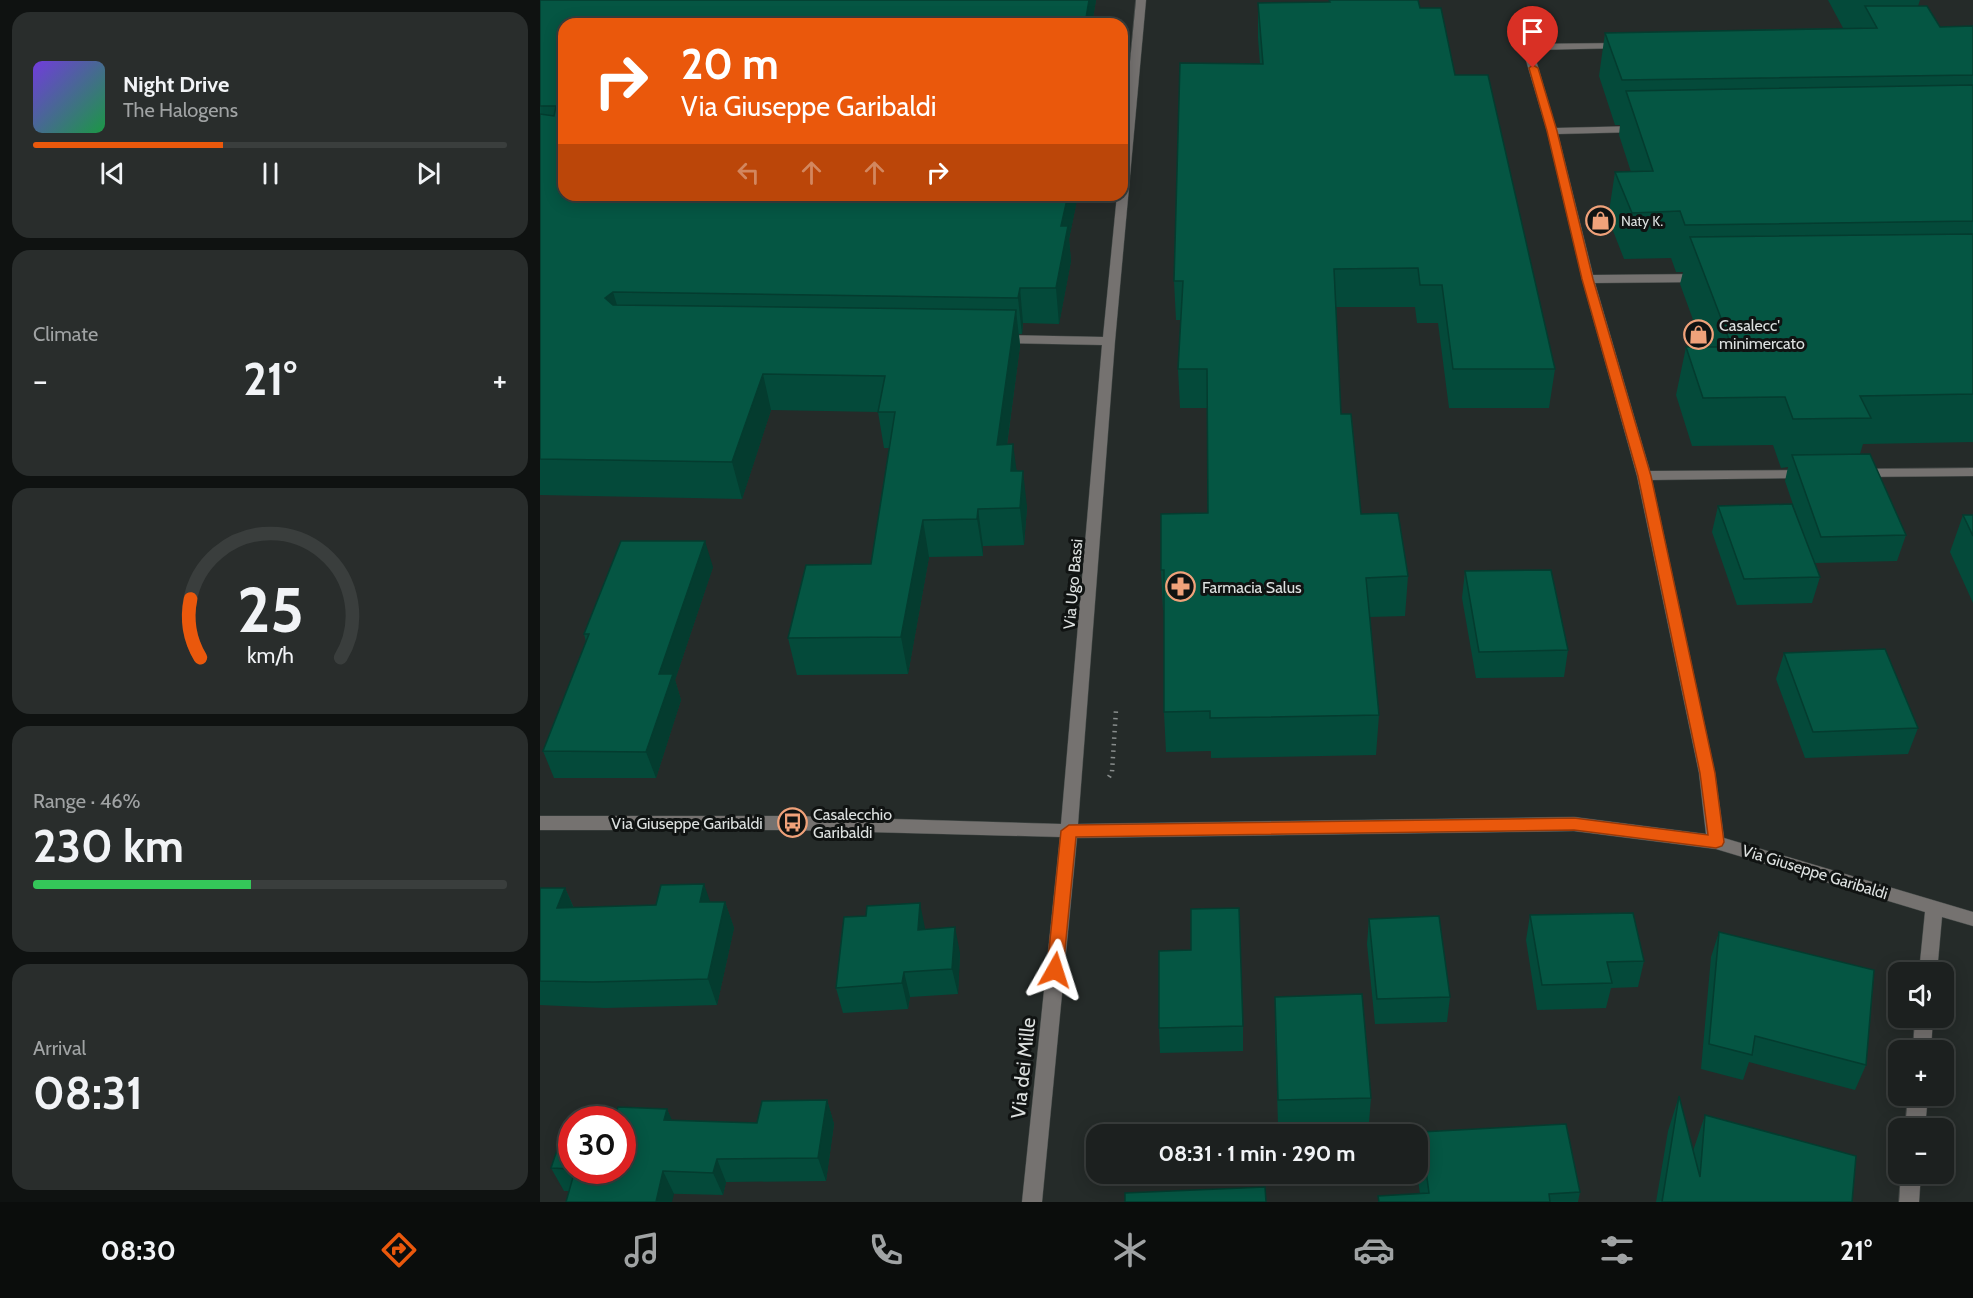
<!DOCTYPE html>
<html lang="en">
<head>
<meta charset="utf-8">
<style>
  body { margin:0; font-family:Cabin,sans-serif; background:#292d2c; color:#f1f3f6; height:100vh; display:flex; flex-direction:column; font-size:22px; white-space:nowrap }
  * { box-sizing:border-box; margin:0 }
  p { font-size:20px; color:#a0a3a4 }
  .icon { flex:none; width:33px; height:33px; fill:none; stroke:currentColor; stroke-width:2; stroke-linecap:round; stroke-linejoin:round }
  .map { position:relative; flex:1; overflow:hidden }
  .sheet { display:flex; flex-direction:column; gap:12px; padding:12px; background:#0f1211; width:540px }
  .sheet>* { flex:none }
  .top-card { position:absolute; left:18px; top:18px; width:570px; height:183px; border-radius:18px; box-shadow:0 3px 15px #0003,0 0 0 2px #3a3e3d; background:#ea580c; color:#fff; overflow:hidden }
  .tools { position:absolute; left:1348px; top:962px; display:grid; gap:12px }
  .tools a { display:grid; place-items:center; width:66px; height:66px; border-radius:12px; background:#1c201f; box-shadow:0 3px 15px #0003,0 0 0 2px #3a3e3d; font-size:30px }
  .speed { position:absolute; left:18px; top:1106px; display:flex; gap:12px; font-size:30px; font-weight:700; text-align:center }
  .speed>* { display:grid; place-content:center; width:78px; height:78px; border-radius:50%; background:#1c201f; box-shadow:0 3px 15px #0003,0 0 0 2px #3a3e3d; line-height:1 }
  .speed .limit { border:9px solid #d22; background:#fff; color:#111 }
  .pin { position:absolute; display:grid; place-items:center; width:51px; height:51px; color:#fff; margin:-62px -26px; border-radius:50% 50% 50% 0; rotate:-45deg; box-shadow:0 0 6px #0007 }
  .pin .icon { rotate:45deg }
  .me { position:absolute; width:66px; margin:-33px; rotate:6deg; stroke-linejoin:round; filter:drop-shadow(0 0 4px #0008) }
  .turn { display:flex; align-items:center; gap:21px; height:126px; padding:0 24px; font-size:27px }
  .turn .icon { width:78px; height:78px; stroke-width:2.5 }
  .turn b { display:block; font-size:42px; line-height:51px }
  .lanes { display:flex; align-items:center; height:57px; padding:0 24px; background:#0003; justify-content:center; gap:30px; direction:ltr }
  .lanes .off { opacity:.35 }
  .big { font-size:45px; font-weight:700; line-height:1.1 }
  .sheet .tile { flex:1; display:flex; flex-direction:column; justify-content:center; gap:9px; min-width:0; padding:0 21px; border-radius:18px; background:#292d2c }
  .sheet .dial { align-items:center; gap:0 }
  .dial svg { height:156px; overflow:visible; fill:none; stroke:#3a3e3d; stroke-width:7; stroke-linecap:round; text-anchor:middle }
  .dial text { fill:#f1f3f6; stroke:none }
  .song { display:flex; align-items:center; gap:18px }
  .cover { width:72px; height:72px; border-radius:9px; background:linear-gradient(135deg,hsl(260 70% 55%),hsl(140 70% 35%)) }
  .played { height:6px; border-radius:3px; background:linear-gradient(90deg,#ea580c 40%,#3a3e3d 40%) }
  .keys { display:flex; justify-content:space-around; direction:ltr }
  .heat { display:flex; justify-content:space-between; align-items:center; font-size:33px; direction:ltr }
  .charge { height:9px; border-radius:4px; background:linear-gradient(90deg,#34c759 46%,#3a3e3d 0) }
  .trip { position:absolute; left:546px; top:1124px; width:342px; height:60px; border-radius:18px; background:#1c201f; box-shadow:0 3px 15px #0003,0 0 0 2px #3a3e3d; font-weight:700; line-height:60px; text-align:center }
  .dock { display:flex; height:96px; justify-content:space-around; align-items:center; background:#0b0d0c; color:#a0a3a4 }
  .dock .icon { width:42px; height:42px }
  .dock .selected { color:#ea580c }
  .dock b { font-size:27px; color:#f1f3f6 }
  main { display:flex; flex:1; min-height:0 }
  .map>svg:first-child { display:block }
</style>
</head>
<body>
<main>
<section class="sheet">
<div class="tile">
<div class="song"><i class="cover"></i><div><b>Night Drive</b><p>The Halogens</p></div></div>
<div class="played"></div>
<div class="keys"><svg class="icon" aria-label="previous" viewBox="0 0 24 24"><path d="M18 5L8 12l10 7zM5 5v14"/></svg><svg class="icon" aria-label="pause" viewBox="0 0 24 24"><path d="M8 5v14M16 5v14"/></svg><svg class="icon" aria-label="next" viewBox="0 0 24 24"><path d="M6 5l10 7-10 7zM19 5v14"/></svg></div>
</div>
<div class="tile"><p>Climate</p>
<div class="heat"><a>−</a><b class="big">21°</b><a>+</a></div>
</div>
<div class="tile dial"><svg viewBox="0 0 100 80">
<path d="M14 69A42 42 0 1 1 86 69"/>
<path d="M14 69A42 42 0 0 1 9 39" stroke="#ea580c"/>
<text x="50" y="56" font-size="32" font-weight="700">25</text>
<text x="50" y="72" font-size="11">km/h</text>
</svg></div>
<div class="tile"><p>Range · 46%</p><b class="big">230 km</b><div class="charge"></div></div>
<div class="tile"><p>Arrival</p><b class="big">08:31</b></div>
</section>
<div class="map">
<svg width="1433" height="1202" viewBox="0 0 1433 1202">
  <rect width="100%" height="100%" fill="#252b29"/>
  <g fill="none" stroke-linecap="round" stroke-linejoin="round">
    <defs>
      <path id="minor" d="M596,0h10l-31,341 -37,483 496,-7 132,17 -7,-61 -62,-297 -55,-197 -35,-148 -25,-84 5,-3 95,-1 4,1v4l-93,2 23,78 83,-2 5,3 -5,3 -81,2 35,141 109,-1 6,4 -6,4 -107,1 55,188 156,-1 7,4 -7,4 -154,2 63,293 9,65 249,74v14l-31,-9 -5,55h-18l6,-60 -209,-63 -142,-18 -497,7 -35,364h-20l38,-365 -268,-7h-252v-14h252l269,8 41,-479 -101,-2 -6,-4 6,-4 102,2 14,-142h5v-51z
        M1433,468v8l-116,1 -7,-4 7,-4z
        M1375,1017h18l-2,33h-18z
        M1368,1095h20l-3,33h-20z
        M1361,1173h20l-2,29h-20z"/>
    </defs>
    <use href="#minor" stroke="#424846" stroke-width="1"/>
    <path stroke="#888d8c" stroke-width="4.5" stroke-dasharray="1.5 5" stroke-linecap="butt" d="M569,777l3,-5 4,-62"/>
    <use href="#minor" fill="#757270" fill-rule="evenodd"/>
  </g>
  <path fill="#044a3a" d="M0,0h556l-4,24h-528l514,171 -9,44 2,22 -12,63 -36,-1 -1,11h-3l1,12 -13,99 10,26 10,36 -3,38 -41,1v10l-54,1 -21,117 -111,1 -9,-37 83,-74 19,-116h-6l-6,-36 -107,-2 -29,89 -202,-4z
    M789,0h89l2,8 35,67 100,294 -6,39h-100l-11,-85h-21l-2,-16h-79l5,107 20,100 47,62 -3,40 -35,1 9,98 -3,40 -165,3v-7l-45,1 -2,-40v-102h-1l-2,-40 47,-57 -1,-105h-27l-2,-39 3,-49h-5l-2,-39 86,-217 -2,-26v-35l71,-1z
    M1288,0h92l-2,6 22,21 33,-1v416l-110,2 -3,10 46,81 -9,26 -82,2 5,14 -8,26 -75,2 -25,-73 6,-26 83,22 -16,-47 3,-14 -7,1 -8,-23 -81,1 -16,-51 10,-48h17l-23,-63 3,-12h-7l-5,-14 -47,1 -16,-41 7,-46h16l-12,-37 1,-10h-5l-16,-49 6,-43 238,-5z
    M1423,515h10v88l-23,-51z
    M173,567l-38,113 6,20 -25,78h-102l-11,-27 43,-109 -2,-8z
    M925,571l103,79 -4,27 -88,1 -14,-80z
    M1244,653l134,75 -10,26 -103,4 -29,-79z
    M0,888h25l9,20 151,-6 9,26 -17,77 -112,3 -65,-3z
    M990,915l114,46 -6,26 -27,1 -5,20 -69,2 -11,-70z
    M829,919l81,78 -3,25 -72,2 -8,-80z
    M385,929l35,24 -2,41 -48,3 -2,12 -65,4 -7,-25z
    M1179,932l147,133 -11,25 -106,-28 -6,18 -42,-11 10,-112z
    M735,997l96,101 -2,25 -91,2 -3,-103z
    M703,1026v25l-83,2 -1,-25z
    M1139,1096l14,55 12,-36 147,87h-196l12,-71z
    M287,1100l7,24 -8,57 -100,1 -3,13 -159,-4 -13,-23 21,-45v47h50l45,-61 5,12 85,2z
    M881,1132l159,60 -2,10h-200v-6l42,-2 -3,-21 1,-17z"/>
  <path fill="#043c2f" d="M549,0h7l-4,24h-7z
    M528,195h10l-9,44 2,22 -12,63 -3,-36 5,-62z
    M480,288l3,35 -1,11 -4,-36z
    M73,292l11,36 -19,-30z
    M476,310l4,36 -18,135 -5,-36z
    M223,374l8,36 -29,89 -10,-37z
    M473,444l5,37 -7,-10z
    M483,471l4,36 -3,38 -4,-37z
    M438,509l5,37v10l-6,-37z
    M383,520l6,37 -21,117 -7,-37z
    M165,541l8,26 -38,113 6,20 -25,78 -10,-26 13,-78z
    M164,884l9,26 -13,-8z
    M25,888l11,26 -19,-6z
    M185,902l9,26 -17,77 -9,-26z
    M380,903l5,25 -1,27 -6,-25z
    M415,927l5,26 -2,41 -6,-25z
    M364,972l6,25 -2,12 -6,-26z
    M287,1100l7,24 -8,57 -8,-23z
    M127,1109l10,23 -13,-12z
    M177,1159l9,23 -3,13 -10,-22z
    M123,1171l11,23 -2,8h-16z"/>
  <path fill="#055643" stroke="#043c2f" stroke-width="1.5" d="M0,0h549l-4,24h-521v171h504l-7,31h7l-12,62h-36l-2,10 -405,-6 -8,6 8,7 403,5 -19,135 16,-1 -2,27h12l-3,37 -42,1 -1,10 -54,1 -22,117 -113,1 18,-73 65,-1 24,-152h-17l7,-36 -122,-2 -31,88 -192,-3v-345l14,2 2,-10h-16z
    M789,0h89l2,8h21l14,67h33l67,294h-102l-11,-84h-22l-2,-17 -84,1 7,145h10l10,100 37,-1 10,63 -42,2 13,137 -169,3v-7l-46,1v-142h-3v-56l47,-1 -1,-144h-29l5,-88h-9l6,-218 83,1 -5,-61 72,-1z
    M1325,6h62l13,21 33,-1v49l-351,5 -17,-47 272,-5z
    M1433,85v136l-288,4 -5,-14 -48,2 -17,-41 38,-1 -27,-80z
    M1433,234v160l-113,2 11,22 -78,1 -8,-22 -82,1 -17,-51h46l-42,-110z
    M1330,454l36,81 -85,2 -29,-82z
    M1252,504l28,73 -76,2 -26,-73z
    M1423,515h10v21z
    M81,541h84l-46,133h14l-27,78 -103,-1 46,-117h-5z
    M1011,570l17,80 -89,2 -14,-81z
    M1345,649l33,79 -105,4 -29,-79z
    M164,884l-4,18h25l-17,77 -115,3 -53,-1v-93h25l-8,20 99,-3 5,-20z
    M380,903l-2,27 37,-3 -3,42 -48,3 -2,11 -66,5 8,-71 22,-1 1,-10z
    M699,908l4,118 -84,2v-77l32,-1v-41z
    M1093,913l11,48 -37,1 5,21 -70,2 -12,-70z
    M899,916l11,81 -73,2 -8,-80z
    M1179,932l155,38 -8,95 -111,-29 -3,19 -43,-11z
    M822,994l9,104 -93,2 -3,-103z
    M1139,1096l21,81 5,-62 151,41 -4,46h-190z
    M287,1100l-9,58 -101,1 -4,14 -50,-2 -7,31h-90l9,-32h47v-51h-8l4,-12 49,2 -3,11 93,3 5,-22z
    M26,1123h6v46l-21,-1z
    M1026,1124l14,68 -31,2 1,8h-171l-1,-6 51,-3 -8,-61z
    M725,1187l1,15h-141v-9z"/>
  <path fill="#ea580c" stroke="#983908" stroke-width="1.5" d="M993,65l5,3 19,63 36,148 58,197 64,297 9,69 -2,4 -6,2 -142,-18 -498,7 -13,133 -2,5h-12l-2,-5 14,-139 8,-6 505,-7 134,17 -8,-62 -62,-297 -56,-197 -35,-148 -18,-63z"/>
  <defs>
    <symbol id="shop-ring" viewBox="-11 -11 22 22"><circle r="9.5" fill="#101312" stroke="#f0a27a" stroke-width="1.5"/><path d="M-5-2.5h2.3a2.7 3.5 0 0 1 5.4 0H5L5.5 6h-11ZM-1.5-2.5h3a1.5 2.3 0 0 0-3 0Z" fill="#f0a27a"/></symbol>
    <symbol id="pharmacy-ring" viewBox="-11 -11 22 22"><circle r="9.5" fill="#101312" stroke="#f0a27a" stroke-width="1.5"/><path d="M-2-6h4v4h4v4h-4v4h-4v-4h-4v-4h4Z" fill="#f0a27a"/></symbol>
    <symbol id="bus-ring" viewBox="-11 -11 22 22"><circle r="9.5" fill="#101312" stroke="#f0a27a" stroke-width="1.5"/><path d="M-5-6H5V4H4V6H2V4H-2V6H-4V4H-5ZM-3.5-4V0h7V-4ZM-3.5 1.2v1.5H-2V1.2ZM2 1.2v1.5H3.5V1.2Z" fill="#f0a27a"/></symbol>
  </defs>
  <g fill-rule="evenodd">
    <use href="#shop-ring" x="1044" y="204" width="33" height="33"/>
    <use href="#shop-ring" x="1142" y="318" width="33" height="33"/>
    <use href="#pharmacy-ring" x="624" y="570" width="33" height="33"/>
    <use href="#bus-ring" x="236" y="806" width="33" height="33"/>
  </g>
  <g text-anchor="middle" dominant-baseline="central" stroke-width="6" stroke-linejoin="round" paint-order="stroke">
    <g font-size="14" fill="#dde1e0" stroke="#101312" text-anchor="start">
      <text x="1081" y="221">Naty K.</text>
    </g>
    <g font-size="16" fill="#dde1e0" stroke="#101312" text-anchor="start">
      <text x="1179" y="325">Casalecc'<tspan x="1179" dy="18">minimercato</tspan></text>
      <text x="662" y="587">Farmacia Salus</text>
      <text x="273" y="814">Casalecchio<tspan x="273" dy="18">Garibaldi</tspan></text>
    </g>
    <g font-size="16" fill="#dde1e0" stroke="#101312">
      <text transform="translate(533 584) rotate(-85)">Via Ugo Bassi</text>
      <text x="147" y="823">Via Giuseppe Garibaldi</text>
      <text transform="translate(1275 872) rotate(17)">Via Giuseppe Garibaldi</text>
    </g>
    <g font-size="20" fill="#dde1e0" stroke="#101312">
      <text transform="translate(483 1068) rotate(-84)">Via dei Mille</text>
    </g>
  </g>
</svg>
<div class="tools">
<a><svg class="icon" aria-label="sound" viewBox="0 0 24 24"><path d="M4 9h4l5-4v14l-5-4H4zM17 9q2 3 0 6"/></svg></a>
<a>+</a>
<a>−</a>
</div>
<div class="speed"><div class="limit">30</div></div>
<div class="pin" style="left:993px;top:68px;background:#d93025"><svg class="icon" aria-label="arrive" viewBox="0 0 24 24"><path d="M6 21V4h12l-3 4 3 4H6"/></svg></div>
<svg class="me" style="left:515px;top:970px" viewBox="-20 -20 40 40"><path d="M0-17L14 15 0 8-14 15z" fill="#ea580c" stroke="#fff" stroke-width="4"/></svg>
<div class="trip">08:31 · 1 min · 290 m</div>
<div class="top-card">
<div class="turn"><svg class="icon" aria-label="right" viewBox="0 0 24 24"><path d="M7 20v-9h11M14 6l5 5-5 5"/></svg><div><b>20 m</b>Via Giuseppe Garibaldi</div></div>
<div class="lanes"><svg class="icon off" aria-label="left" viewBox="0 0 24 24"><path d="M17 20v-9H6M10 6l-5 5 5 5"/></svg><svg class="icon off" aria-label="ahead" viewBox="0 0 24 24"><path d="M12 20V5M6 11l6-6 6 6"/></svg><svg class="icon off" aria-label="ahead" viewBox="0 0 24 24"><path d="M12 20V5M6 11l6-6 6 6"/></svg><svg class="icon" aria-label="right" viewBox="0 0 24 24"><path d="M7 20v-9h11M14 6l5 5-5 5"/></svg></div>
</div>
</div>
</main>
<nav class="dock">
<b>08:30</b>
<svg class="icon selected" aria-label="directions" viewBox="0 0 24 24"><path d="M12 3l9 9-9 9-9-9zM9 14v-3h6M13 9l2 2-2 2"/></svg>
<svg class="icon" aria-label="music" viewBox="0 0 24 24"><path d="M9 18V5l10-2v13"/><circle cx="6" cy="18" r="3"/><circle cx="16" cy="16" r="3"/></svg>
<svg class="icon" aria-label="phone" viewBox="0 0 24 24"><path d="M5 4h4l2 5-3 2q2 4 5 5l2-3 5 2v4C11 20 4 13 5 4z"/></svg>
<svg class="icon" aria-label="climate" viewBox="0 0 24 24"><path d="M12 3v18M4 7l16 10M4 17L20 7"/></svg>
<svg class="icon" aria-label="car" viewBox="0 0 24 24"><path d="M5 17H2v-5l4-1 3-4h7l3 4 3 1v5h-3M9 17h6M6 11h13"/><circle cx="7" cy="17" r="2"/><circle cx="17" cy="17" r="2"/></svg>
<svg class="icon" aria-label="filters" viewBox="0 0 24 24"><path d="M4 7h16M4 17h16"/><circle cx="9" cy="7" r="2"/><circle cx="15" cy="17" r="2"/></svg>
<b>21°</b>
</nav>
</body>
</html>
